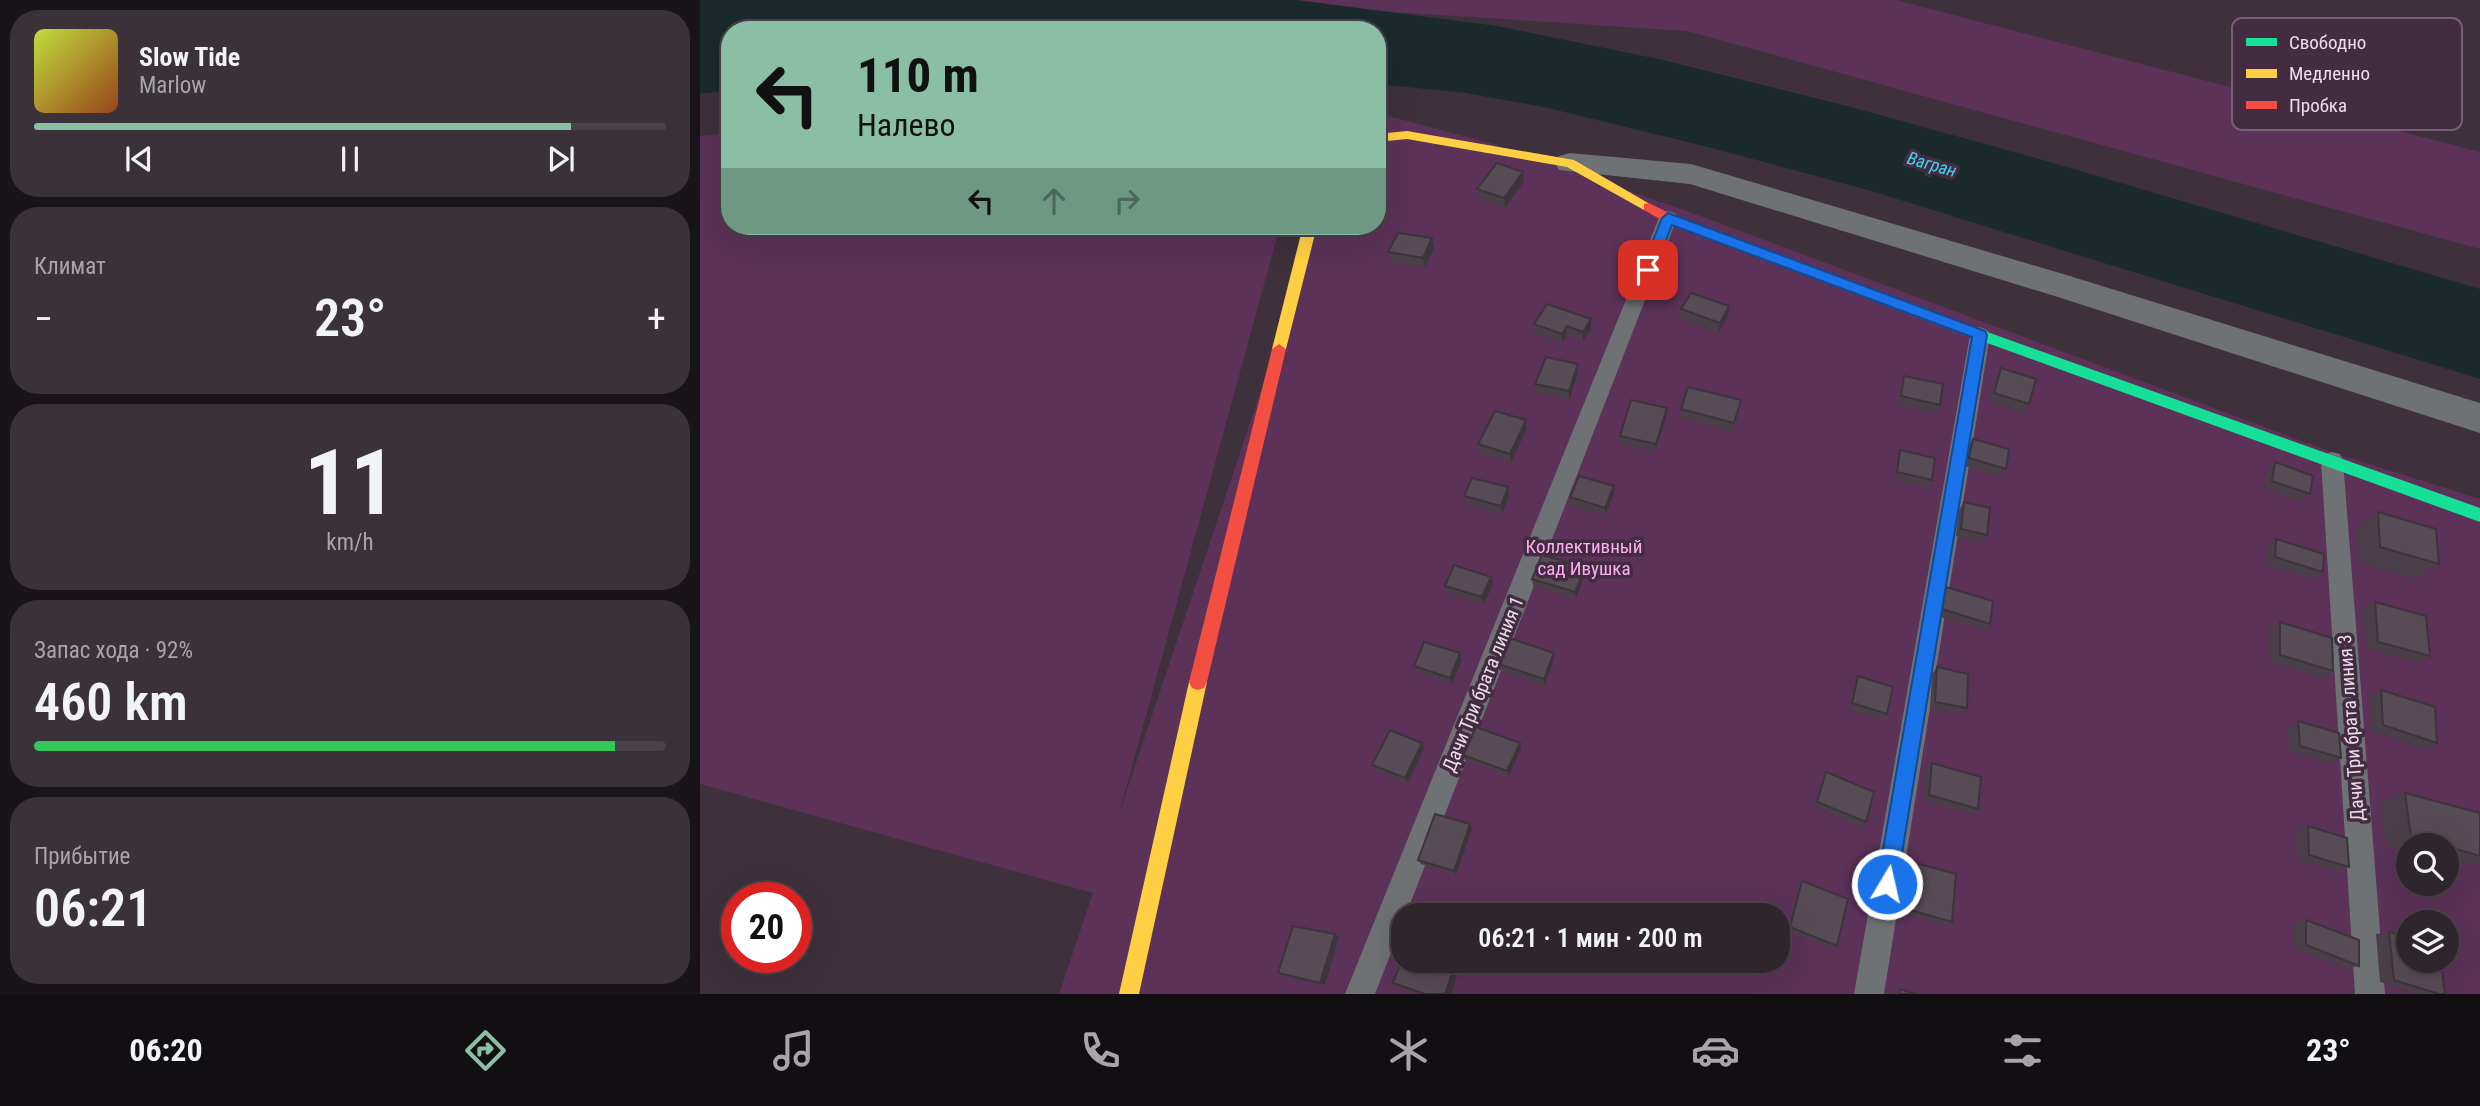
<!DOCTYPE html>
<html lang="ru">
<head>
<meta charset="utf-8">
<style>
  body { margin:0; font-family:"Roboto Condensed",sans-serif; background:#3a3139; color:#f1f3f6; height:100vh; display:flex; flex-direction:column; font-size:26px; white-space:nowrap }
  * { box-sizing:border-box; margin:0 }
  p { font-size:23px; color:#a7a5aa }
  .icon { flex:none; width:38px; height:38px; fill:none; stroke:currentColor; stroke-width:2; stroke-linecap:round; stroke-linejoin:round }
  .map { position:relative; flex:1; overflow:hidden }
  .side { display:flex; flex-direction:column; gap:10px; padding:10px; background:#191419; width:700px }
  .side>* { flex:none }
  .hud { position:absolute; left:21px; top:21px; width:665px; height:214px; border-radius:28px; box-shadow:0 7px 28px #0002,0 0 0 2px #494249; background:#8abfa5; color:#111; overflow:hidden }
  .buttons { position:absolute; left:1696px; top:833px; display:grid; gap:14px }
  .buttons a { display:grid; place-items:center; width:63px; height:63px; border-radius:50%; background:#2e252d; box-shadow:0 7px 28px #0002,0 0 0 2px #494249; font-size:35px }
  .speed { position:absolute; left:21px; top:882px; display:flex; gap:14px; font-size:35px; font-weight:700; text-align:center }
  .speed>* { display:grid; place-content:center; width:91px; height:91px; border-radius:50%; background:#2e252d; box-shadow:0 7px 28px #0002,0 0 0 2px #494249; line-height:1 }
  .speed .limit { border:10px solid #d22; background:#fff; color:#111 }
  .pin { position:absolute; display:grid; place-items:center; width:60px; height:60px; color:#fff; margin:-30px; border-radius:14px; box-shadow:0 4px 10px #0006 }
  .me { position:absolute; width:77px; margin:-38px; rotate:9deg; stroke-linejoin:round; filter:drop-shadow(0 0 5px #0008) }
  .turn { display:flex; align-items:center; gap:24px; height:147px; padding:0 21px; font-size:32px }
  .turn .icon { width:91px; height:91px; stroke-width:2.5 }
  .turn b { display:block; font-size:49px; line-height:60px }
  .lanes { display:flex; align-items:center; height:66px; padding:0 21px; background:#0003; justify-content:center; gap:35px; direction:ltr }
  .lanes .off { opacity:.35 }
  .big { font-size:52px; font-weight:600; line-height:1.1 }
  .side .tile { flex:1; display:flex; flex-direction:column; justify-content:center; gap:10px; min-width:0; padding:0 24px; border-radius:28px; background:#3a3139 }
  .side .dial { align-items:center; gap:0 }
  .dial b { font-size:91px; line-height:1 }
  .song { display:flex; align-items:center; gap:21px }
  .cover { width:84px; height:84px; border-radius:10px; background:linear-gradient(135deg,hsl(70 70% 55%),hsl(20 70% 35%)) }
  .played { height:7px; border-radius:4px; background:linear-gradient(90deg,#8abfa5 85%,#494249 85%) }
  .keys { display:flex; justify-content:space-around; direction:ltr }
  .heat { display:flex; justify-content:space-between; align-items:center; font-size:38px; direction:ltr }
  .charge { height:10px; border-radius:5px; background:linear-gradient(90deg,#34c759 92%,#494249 0) }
  .trip { position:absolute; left:691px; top:903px; width:399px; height:70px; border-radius:28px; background:#2e252d; box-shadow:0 7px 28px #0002,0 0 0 2px #494249; font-weight:600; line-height:70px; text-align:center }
  .menu { display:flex; height:112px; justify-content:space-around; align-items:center; background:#120f12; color:#a7a5aa }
  .menu .icon { width:49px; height:49px }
  .menu .active { color:#8abfa5 }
  .menu b { font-size:32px; color:#f1f3f6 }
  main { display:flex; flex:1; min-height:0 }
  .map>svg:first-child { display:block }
</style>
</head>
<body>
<main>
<section class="side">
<div class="tile">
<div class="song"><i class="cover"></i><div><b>Slow Tide</b><p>Marlow</p></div></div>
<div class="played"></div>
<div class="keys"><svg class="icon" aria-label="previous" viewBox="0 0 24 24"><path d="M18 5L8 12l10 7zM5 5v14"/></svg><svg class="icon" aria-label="pause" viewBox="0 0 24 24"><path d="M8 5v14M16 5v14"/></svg><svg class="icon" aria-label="next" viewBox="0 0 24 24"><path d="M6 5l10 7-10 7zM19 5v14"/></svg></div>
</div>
<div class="tile"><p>Климат</p>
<div class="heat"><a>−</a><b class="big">23°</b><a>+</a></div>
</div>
<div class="tile dial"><b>11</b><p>km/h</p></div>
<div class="tile"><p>Запас хода · 92%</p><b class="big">460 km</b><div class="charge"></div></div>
<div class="tile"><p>Прибытие</p><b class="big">06:21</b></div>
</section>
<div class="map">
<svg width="1780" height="994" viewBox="0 0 1780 994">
  <rect width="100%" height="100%" fill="#3e313c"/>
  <path fill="#5c3258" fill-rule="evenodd" d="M596,0h600l584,152v97l-793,-218 -309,-20z
    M677,113l113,30 205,71 639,239 146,46v495h-1421l34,-101 -393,-109v-648l30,-3v93h550l-161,588 197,-588h61zM1708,845h38v39h-38zM704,915h374v46h-374zM1708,922h38v39h-38z"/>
  <path fill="#1a2a2d" d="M0,0h596l201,26 166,34 184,46 189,52 444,131v90l-612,-189 -160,-43 -164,-40 -78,-14 -89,-9v-54h-647v60l-30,4z"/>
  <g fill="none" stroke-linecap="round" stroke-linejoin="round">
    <path fill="#6e7274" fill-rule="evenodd" d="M968,211l7,2 2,5 -302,776h-30l314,-776 2,-5z
      M1280,327l7,3 3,5 -106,659h-30l116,-659 3,-5z
      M1632,452l8,2 3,7 42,533h-30l-34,-533 3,-7z"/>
    <path fill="#6e7274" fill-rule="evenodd" d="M870,153l121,11 382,113 407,126v30l-419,-135 -371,-114 -131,-14 -4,-7 4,-7z"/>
    <path fill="#16e098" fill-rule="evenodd" d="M1237,314l543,194v14l-548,-199 -2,-4 2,-4z"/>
    <path fill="#ffcf43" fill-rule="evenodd" d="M707,131l167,29 81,47 -1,3h-10l-77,-43 -160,-28 -30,3v-8z
      M603,226h14l-31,123 -7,5 -7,-5z
      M498,674l6,2 3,6 -68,312h-20l70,-312 3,-6z"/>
    <path fill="#f24e42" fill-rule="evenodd" d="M949,203l24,12 269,100 2,4 -7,5 -5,-1 -269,-102 -19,-11v-6z
      M579,344l7,5 -79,333 -3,6 -6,2 -6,-2 -3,-6 83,-333z"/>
  </g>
  <path fill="#4b4049" d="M823,172l1,9 -19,27 -27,-9 -1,-10z
    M732,238l2,10 -9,19 -34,-5 -3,-10z
    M1029,306l-1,10 -10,17 -39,-15 2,-9z
    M834,324l57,5 -8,12 -16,-6 -5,8 -27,-10z
    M1301,368l28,36 -5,9 -35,-12 7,-24z
    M878,373l-9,27 -33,-8 -1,-8z
    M1204,376l36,29 -4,8 -39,-8 3,-20z
    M1041,400l-9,32 -52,-14 1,-9z
    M966,417l-11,35 -36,-8 1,-8z
    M827,428l-16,34 -32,-9 -1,-9z
    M1273,439l33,30 -6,8 -36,-11 4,-19z
    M1200,450l32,30 -4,8 -35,-8 4,-22z
    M1575,462l35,32 -9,8 -37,-13 3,-18z
    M914,486v8l-9,21 -35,-10v-8z
    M808,487l1,9 -7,18 -36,-10 -2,-8z
    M1264,502l23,33 -5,8 -26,-7 3,-26z
    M1678,512l61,52 -23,15 -57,-17 -2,-34z
    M1576,539l47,33 -10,7 -47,-14 1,-18z
    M885,574l-9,25 -43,-13 -1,-7z
    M793,584l-9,20 -37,-11 -2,-7z
    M1246,587l44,37 -6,6 -47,-14 4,-22z
    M1675,602l55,54 -12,7 -51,-15 -4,-39z
    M1580,622l53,49 -11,7 -52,-16v-33z
    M854,659l-10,27 -45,-16 -1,-6z
    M762,660l-10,24 -36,-12 -2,-6z
    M1237,667l30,41 -6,6 -31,-6 2,-34z
    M1158,676l29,38 -5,6 -34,-11 6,-27z
    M1681,690l56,53 -13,6 -53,-18 -1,-35z
    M1598,721l43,37 -12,5 -40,-12 -1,-24z
    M722,743l2,5 -16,35 -32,-13 -4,-5z
    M820,743l1,6 -12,27 -44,-16 -2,-5z
    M1232,763l46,46 -6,5 -49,-14 4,-32z
    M1126,772l40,50 -5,5 -48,-21 10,-29z
    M1705,793l75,20v48l-19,5 -15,-4v-17h-38v6l-22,-6 -6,-43z
    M1608,826l41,41 -13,4 -39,-12 -1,-29z
    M772,829l-16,46 -35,-11 -3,-4z
    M1208,861l44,61 -6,3 -48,-14 5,-46z
    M1102,881l35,65 -4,3 -47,-19 13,-45z
    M1606,920l53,46 -13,2 -52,-20v-25z
    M1689,932l56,62h-27l-38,-12 -4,-48z
    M635,934l4,3 -14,48 -42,-9 -5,-3z
    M762,961l-11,33h-31l-20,-7 -7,-4z
    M1200,989l16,5h-22l1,-3z"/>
  <path fill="#3d343c" d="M823,172l1,9 -19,27 -1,-10z
    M732,238l2,10 -9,19 -2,-9z
    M1029,306l-1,10 -10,17 2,-10z
    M891,319v10l-8,12v-9z
    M867,326v9l-5,8v-9z
    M878,364v9l-9,27v-9z
    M967,408l-1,9 -11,35 1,-8z
    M826,420l1,8 -16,34 -1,-8z
    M914,486v8l-9,21v-7z
    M808,487l1,9 -7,18 -1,-8z
    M885,567v7l-9,25 -1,-7z
    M791,577l2,7 -9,20 -2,-7z
    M760,653l2,7 -10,24 -2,-6z
    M854,653v6l-10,27v-7z
    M722,743l2,5 -16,35 -3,-5z
    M820,743l1,6 -12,27 -2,-5z
    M770,824l2,5 -16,46 -2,-4z
    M635,934l4,3 -14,48 -5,-2z
    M756,961h6l-11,33h-6z"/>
  <path fill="#574b55" stroke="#3d343c" stroke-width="2" d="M797,163l26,9 -19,26 -27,-9z
    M698,233l34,5 -9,20 -35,-6z
    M991,293l38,13 -9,17 -39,-14z
    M847,304l44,15 -8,13 -16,-6 -5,8 -28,-10z
    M846,357l32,7 -9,27 -34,-7z
    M1301,368l35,11 -7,25 -35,-11z
    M1204,376l39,8 -3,21 -39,-9z
    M988,387l53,13 -7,23 -53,-14z
    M931,400l36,8 -11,36 -36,-8z
    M795,411l31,9 -16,34 -32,-10z
    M1273,439l36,10 -3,20 -37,-11z
    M1200,450l35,8 -3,22 -35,-8z
    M1575,462l38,14 -3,18 -38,-13z
    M879,476l35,10 -9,22 -35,-11z
    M772,478l36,9 -7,19 -37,-10z
    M1264,502l26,6 -3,27 -26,-6z
    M1678,512l58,17 3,35 -59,-17z
    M1576,539l48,15 -1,18 -48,-15z
    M842,555l43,12 -10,25 -43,-13z
    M754,565l37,12 -9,20 -37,-11z
    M1246,587l47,14 -3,23 -48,-15z
    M1675,602l51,14 4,40 -52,-14z
    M1580,622l52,16 1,33 -53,-16z
    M809,638l45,15 -10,26 -46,-15z
    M724,642l36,11 -10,25 -36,-12z
    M1237,667l31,7 -1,34 -32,-6z
    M1158,676l35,11 -6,27 -35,-11z
    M1681,690l54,17 2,36 -54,-18z
    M1598,721l41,12 2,25 -41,-12z
    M776,727l44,16 -13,28 -44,-16z
    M690,730l32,13 -17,35 -33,-13z
    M1232,763l49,14 -3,32 -49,-14z
    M1126,772l48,20 -8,30 -49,-20z
    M1705,793l75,20v43l-34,-10v-1h-4l-31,-8z
    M735,814l35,10 -16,47 -36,-11z
    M1608,826l39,12 2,29 -40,-12z
    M1208,861l48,13 -4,48 -49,-14z
    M1102,881l46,18 -11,47 -47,-19z
    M721,905l33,10h-37z
    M1606,920l53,20v26l-53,-21z
    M593,926l42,8 -15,49 -42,-10z
    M1689,932l19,5v24h33l4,33h-6l-45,-14z
    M704,955v6h52l-11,33h-20l-32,-11z
    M1200,989l16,5h-17z"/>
  <path fill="#1a73e8" stroke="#114b97" stroke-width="2" d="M968,213l317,118 2,4 -90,549 -3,7 -7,3 -7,-3 -3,-7 95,-547 -300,-112 -19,48h-10l-2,-3 21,-52z"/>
  <g text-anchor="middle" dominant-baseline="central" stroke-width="7" stroke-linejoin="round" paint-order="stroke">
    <g font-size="18" font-style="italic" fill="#3ed6ed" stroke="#432c40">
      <text transform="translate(1232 164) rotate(16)">Вагран</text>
    </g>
    <g font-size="19" fill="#fdadf1" stroke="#432c40">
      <text x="884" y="546">Коллективный<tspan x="884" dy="22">сад Ивушка</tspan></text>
    </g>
    <g font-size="19" fill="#ecddea" stroke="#432c40">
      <text transform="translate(783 684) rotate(-68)">Дачи Три брата линия 1</text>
      <text transform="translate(1651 728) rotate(-94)">Дачи Три брата линия 3</text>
    </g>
  </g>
  <rect x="1532" y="18" width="230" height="112" rx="10" fill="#432c40" stroke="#766173" stroke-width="2"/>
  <rect x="1546" y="38" width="31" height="8" fill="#16e098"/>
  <rect x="1546" y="69" width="31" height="9" fill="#ffcf43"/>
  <rect x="1546" y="101" width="31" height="8" fill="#f24e42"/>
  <g font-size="19" fill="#ecddea">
    <text x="1589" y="49">Свободно</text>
    <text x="1589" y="80">Медленно</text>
    <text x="1589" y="112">Пробка</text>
  </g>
</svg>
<div class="buttons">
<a><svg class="icon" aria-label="search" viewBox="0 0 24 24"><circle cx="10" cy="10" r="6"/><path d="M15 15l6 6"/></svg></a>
<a><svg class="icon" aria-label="layers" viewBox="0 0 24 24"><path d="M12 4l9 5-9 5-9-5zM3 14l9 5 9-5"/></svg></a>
</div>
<div class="speed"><div class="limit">20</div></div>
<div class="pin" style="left:948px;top:270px;background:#d93025"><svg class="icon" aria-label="arrive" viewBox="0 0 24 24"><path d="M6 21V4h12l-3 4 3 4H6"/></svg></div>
<svg class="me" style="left:1187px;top:884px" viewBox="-20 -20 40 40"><circle r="17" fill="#1a73e8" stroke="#fff" stroke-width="3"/><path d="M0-11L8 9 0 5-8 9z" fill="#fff"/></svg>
<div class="trip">06:21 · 1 мин · 200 m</div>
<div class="hud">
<div class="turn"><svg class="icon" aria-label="left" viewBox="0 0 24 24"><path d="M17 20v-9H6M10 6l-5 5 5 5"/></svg><div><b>110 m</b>Налево</div></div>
<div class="lanes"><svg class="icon" aria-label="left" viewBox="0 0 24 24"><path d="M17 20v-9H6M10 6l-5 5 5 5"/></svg><svg class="icon off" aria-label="ahead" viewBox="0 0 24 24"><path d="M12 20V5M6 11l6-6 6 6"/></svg><svg class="icon off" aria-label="right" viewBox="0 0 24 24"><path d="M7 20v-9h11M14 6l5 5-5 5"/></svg></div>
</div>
</div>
</main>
<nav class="menu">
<b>06:20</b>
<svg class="icon active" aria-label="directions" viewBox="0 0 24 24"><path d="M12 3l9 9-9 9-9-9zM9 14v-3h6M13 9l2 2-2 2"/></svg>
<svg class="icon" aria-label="music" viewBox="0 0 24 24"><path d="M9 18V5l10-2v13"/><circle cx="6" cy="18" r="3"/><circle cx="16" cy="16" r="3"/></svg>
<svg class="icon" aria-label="phone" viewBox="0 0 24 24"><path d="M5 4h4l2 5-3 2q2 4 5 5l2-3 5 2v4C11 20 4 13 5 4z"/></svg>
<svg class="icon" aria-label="climate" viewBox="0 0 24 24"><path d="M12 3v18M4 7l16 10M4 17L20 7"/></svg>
<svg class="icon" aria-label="car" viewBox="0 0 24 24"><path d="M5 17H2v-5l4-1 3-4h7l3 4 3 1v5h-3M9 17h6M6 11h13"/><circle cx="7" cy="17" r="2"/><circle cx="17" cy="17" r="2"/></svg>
<svg class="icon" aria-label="filters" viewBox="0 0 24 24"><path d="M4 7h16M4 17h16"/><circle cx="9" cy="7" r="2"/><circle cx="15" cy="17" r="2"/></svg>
<b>23°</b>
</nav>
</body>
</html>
